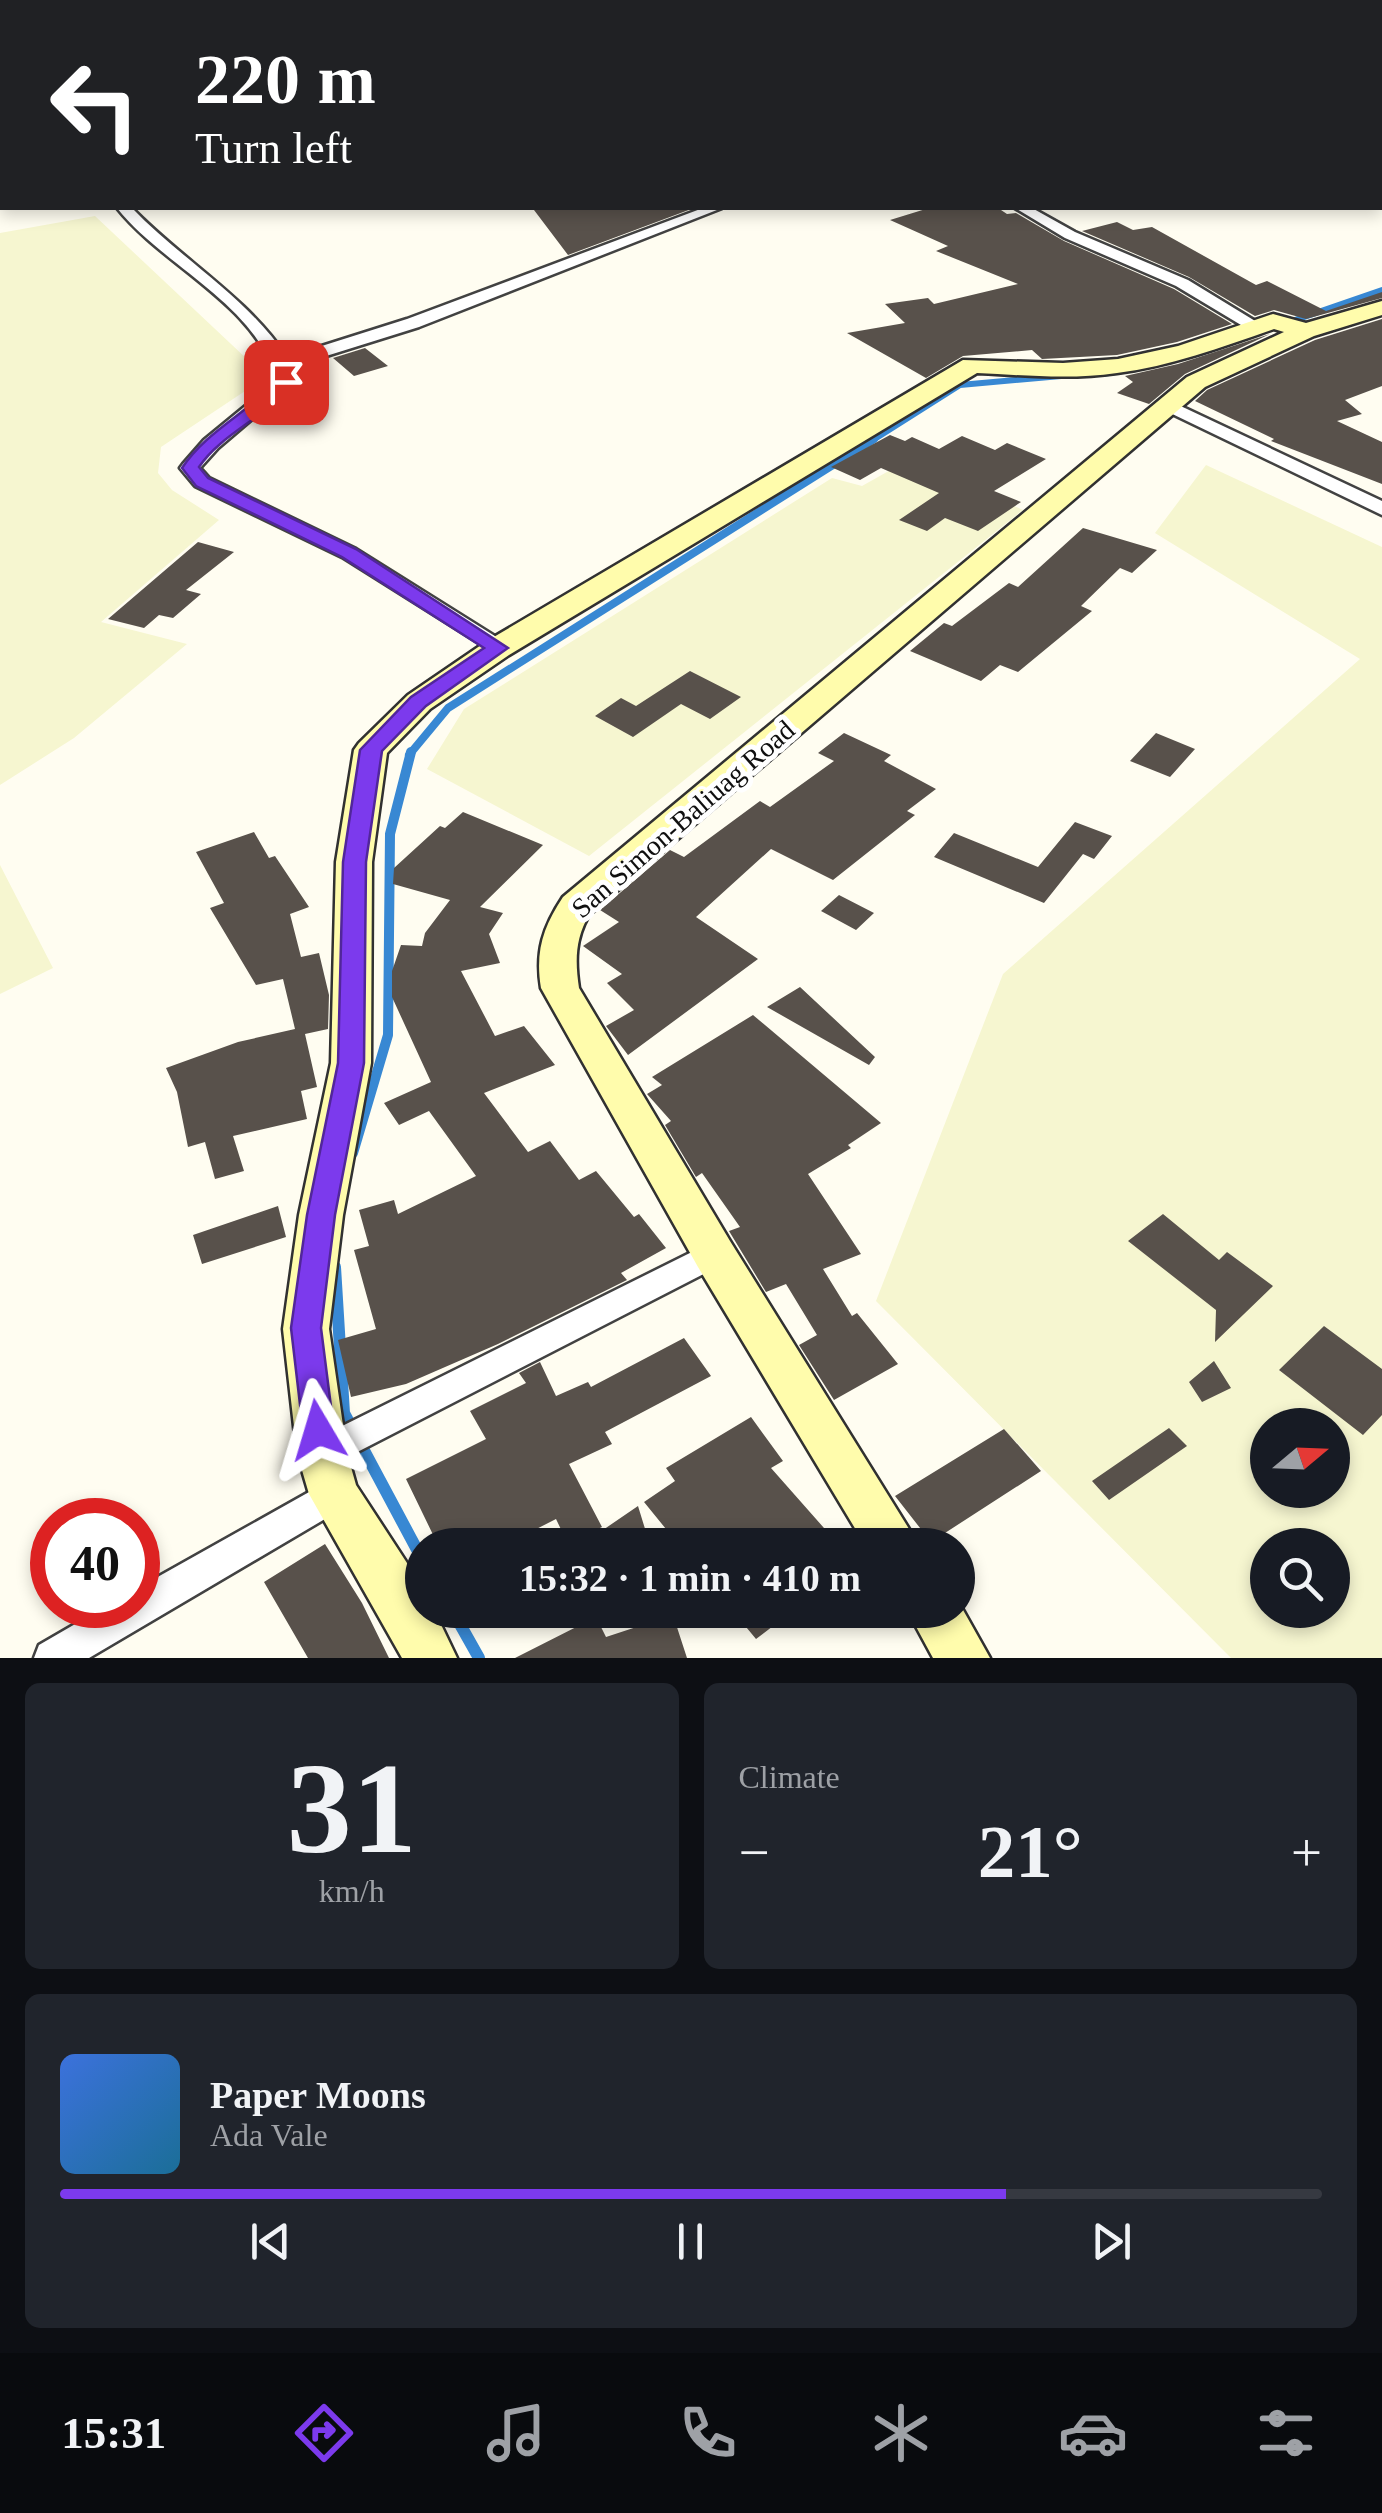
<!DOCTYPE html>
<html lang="en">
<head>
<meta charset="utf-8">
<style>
  body { margin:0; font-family:Georgia,serif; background:#20242c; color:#f1f3f6; height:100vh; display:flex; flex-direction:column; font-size:38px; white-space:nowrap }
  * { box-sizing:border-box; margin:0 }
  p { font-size:32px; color:#9ea1a6 }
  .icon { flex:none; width:55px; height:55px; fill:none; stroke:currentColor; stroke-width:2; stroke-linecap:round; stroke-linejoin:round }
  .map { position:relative; height:1658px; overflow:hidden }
  .drawer { display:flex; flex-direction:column; gap:25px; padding:25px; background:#0d0f14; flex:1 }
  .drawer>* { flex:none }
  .banner { position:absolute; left:0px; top:0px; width:1382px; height:210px; box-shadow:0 5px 15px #0003; background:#202124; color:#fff; overflow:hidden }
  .needle { width:65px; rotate:71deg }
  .controls { position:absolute; left:1250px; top:1408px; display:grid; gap:20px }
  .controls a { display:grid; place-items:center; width:100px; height:100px; border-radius:50%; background:#171b24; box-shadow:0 5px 15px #0003; font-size:50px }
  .speed { position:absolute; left:30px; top:1498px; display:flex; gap:20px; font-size:50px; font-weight:700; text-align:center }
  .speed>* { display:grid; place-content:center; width:130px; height:130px; border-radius:50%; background:#171b24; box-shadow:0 5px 15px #0003; line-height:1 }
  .speed .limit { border:15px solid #d22; background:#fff; color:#111 }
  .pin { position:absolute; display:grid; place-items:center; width:85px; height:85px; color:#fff; margin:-42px; border-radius:20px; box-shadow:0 5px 15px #0006 }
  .me { position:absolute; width:110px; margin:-55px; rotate:353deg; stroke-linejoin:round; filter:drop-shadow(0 0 8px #0008) }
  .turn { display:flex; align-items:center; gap:35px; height:210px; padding:0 30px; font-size:45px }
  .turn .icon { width:130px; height:130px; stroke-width:2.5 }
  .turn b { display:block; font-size:70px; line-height:85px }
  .big { font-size:75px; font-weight:600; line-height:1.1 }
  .drawer .widget { flex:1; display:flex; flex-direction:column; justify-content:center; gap:15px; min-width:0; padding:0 35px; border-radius:15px; background:#20242c }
  .drawer .dial { align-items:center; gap:0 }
  .dial b { font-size:130px; line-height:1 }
  .song { display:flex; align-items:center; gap:30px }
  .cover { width:120px; height:120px; border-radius:15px; background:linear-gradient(135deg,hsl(220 70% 55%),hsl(200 70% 35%)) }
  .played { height:10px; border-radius:5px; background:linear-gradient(90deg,#7c3aed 75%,#363941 75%) }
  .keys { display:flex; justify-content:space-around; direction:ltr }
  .heat { display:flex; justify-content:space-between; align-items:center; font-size:55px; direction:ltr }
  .drawer .tiles { flex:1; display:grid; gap:25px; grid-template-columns:1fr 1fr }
  .widget:last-child { grid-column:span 2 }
  .trip { position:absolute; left:405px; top:1528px; width:570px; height:100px; border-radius:50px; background:#171b24; box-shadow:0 5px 15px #0003; font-weight:600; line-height:100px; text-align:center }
  .tab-bar { display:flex; height:160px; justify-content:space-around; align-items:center; background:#090b0e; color:#9ea1a6 }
  .tab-bar .icon { width:70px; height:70px }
  .tab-bar .current { color:#7c3aed }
  .tab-bar b { font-size:45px; color:#f1f3f6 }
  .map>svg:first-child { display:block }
</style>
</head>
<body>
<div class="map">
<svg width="1382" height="1658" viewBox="0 0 1382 1658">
  <rect width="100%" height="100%" fill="#fffdf1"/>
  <path fill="#f6f6d0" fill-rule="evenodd" d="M0,0h998l-996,2v61z
    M95,216l171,161 -105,70 -3,26 14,17 47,30 -118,102 86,22 -113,94 -74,47v-552z
    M910,459l113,51 -434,346 -162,-87 37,-60 368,-231 30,8z
    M1206,465l176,82v1111h-151l-355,-357 127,-327 357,-315 -205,-126zM1268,1425h64v65h-64zM1268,1545h64v65h-64z
    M0,865l53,103 -53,26z"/>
  <path fill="#d5e3c0" d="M140,0h527l4,2h-550z"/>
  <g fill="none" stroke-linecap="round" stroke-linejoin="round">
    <path stroke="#3888d3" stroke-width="6" d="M1194,355l188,-65
      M1102,374l34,-5
      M870,442l90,-57 101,-9"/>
    <path stroke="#3888d3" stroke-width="8" d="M409,755l39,-47 426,-269"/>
    <path stroke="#3888d3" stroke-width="10" d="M353,1153l35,-118 2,-201 21,-82"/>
    <path stroke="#3888d3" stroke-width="12" d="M335,1267l9,146 78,146
      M452,1610l27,48"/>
  </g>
  <path fill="#58514b" d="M556,208h138l-126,47 -34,-45z
    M929,208h69l9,6 9,-1 48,28 110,48 58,35 -55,18 -60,13 -75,4 -10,-9 -69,6 -37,22 -79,-45 58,-10 -20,-19 43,-6 6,6 84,-20 -82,-33 12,-5 -58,-26z
    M1117,222l16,8 19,-3 104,58 11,-4 59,30 56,-19v6l-76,21 -32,-9 -19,6 -66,-39 -107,-46z
    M1382,319v67l-37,14 17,14 -25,7 45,21v42l-111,-43 3,-2 -79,-38 12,-11 108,-50z
    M1270,334l-85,40 -36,30 -32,-11 16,-11 -8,-6 53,-12z
    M365,348l23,18 -34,10 -21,-18z
    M890,435l15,6 7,-4 27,12 23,-13 33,14 12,-7 39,16 -52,32 27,11 -43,29 -33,-13 -18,13 -28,-11 40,-27 -58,-25 -21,12 -29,-13z
    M1083,528l74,22 -25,23 -12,-5 -39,38 11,5 -74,61 -18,-7 -19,16 -71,-30 34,-28 8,3 57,-43 9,4z
    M198,542l36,10 -48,38 15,4 -28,24 -14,-3 -15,13 -36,-9z
    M690,671l51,26 -31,22 -29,-15 -48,33 -38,-21 26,-18 15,8z
    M844,733l47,22 -7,6 52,28 -29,22 8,4 -82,65 -62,-31 -75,68 62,42 -130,96 -22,-29 28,-16 -27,-27 15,-9 -39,-28 36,-24 -19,-12 70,-60 14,7 76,-56 10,6 64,-46 -16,-8z
    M1156,733l39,16 -25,28 -40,-16z
    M463,812l80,33 -63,62 23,6 -14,21 11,29 -39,8 34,65 29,-10 31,39 -71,28 44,59 22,-11 29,39 17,-9 38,46 5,-3 27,34 -45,25 6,7 -129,64 -92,40 -55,13 -13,-57 38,-11 -22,-79 15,-4 -10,-36 35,-10 4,14 78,-38 -47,-65 -30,14 -15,-22 47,-21 -39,-85v-26l9,-26 21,1 3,-13 25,-33 -57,-16 1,-16 46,-42 5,2z
    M1075,822l37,14 -18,23 -11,-5 -39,49 -110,-46 20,-24 84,34z
    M254,832l15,26 6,-2 34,51 -19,7 11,43 18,-4 10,42 -1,34 -23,5 12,53 -16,4 6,28 -74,17 11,35 -29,8 -10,-37 -17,5 -11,-55 -11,-24 72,-26 57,-13 -12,-50 -27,6 -46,-77 14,-5 -28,-51z
    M839,895l35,18 -18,17 -35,-19z
    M800,987l75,70 -6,8 -102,-58z
    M753,1015l128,108 -33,22 3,3 -43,26 53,80 -38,15 29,47 5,-3 41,51 -64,36 -35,-55 18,-10 -31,-51 -20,8 -37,-61 11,-4 -38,-54 -6,4 -31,-52 6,-4 -24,-27 15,-9 -10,-8z
    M278,1206l8,31 -84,27 -9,-29z
    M1163,1214l56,46 8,-8 46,34 -58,56 1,-32 -88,-69z
    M1324,1326l58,43v46l-19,20 -84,-65z
    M684,1338l27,38 -106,56 7,12 -43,20 33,63 -34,17 -12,-25 -51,26h-67l-32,-66 80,-40 -16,-28 56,-28 -7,-10 21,-11 16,34 32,-14 3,5z
    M1214,1361l17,27 -29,14 -13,-20z
    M751,1417l32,44 -12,7 68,77h-160l-35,-43 31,-21 -9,-13z
    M1169,1428l18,18 -78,54 -17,-19z
    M1004,1429l37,42 -110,71 -36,-46z
    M638,1506l12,39h-69z
    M325,1544l37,59 27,55h-81l-44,-76z
    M732,1610h62l-38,29z
    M673,1615l14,43h-172l81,-41 10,20z"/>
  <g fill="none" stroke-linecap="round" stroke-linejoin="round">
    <defs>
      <path id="street" d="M1286,0h12v2h-11z
        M117,208h15c50,52 114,88 155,149l120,-38 296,-111h19l-303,119 -128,40 1,18 -74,63 -18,20 9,10 147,71 150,94 3,5 -11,7 -156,-98 -147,-71 -15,-18 3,-4 21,-24 73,-60c-22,-77 -113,-113 -160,-172z
        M1015,208h17l43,24 113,48 77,47 -14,4 -75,-45 -111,-48z
        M1170,401l212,100v14l-218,-105 -3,-4z
        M714,1241l11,4 5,9 -5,9 -391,201 -12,5 -12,-5 -6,-11 6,-11z
        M334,1478l13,4 5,12 -5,12 -258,152h-55l5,-13 69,-40h30v-17z"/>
      <path id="secondary" d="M1335,0h18l1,2h-17z
        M1380,37h2v12h-2z
        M0,66h2v10h-2z
        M1380,190h2v12h-2z
        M1382,301v14l-68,21 -109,51 -616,528c-14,24 -14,46 -10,73l151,253 189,304h-54l-167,-278 -157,-279c-6,-36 2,-61 22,-91l624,-520 97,-45 -10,-3c-52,18 -103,37 -157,44 -47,7 -94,2 -140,0l-468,282 -79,54 -43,44 -15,109 -1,201 -28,152 -14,114 18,124 9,32 66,101v24h12l23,48h-55l-93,-164 -12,-41 -14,-124 16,-114 32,-152 5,-201 18,-112 5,-7 49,-48 79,-54 476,-281 100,3 55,-4 60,-13 95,-32 33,9z
        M958,1601l32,57h-57l-26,-48h51z"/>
    </defs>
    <use href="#street" stroke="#424242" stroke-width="5"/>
    <use href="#secondary" stroke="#313131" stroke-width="5"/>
    <use href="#street" fill="#fff" fill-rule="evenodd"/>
    <use href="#secondary" fill="#fffcac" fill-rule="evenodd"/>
  </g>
  <path fill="#7c3aed" stroke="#51269a" stroke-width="2.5" d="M280,378l14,4c-28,36 -72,51 -95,85l9,11 148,71 152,99 -82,58 -44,45 -16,111 -2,201 -29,152 -14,113 13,102 -4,10 -12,4 -11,-4 -4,-10 -12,-102 16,-113 31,-152 5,-201 17,-112 51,-53 73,-49 -142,-91 -146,-71 -14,-18c25,-38 68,-56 98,-90z"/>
  <g text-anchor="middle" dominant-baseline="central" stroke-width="10" stroke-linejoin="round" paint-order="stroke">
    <g font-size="28" fill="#0f0f0f" stroke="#fff">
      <text transform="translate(683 819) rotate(-41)">San Simon-Baliuag Road</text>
    </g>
  </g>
</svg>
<div class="controls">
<a><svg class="needle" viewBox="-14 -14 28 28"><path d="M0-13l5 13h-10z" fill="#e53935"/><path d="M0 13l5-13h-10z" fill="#9ea1a6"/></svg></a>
<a><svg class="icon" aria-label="search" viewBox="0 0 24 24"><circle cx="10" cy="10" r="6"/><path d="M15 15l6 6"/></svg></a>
</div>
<div class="speed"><div class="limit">40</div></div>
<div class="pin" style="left:286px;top:382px;background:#d93025"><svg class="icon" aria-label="arrive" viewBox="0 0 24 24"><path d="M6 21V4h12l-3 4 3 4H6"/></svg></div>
<svg class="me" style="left:318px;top:1430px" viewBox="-20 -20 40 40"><path d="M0-17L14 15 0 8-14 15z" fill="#7c3aed" stroke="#fff" stroke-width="4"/></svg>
<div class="trip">15:32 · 1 min · 410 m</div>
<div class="banner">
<div class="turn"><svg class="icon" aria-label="left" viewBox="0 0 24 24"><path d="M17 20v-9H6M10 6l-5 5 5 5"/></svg><div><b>220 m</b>Turn left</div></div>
</div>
</div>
<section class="drawer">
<div class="tiles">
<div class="widget dial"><b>31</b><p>km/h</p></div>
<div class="widget"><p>Climate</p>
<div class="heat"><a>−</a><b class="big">21°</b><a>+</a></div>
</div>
<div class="widget">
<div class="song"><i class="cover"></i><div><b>Paper Moons</b><p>Ada Vale</p></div></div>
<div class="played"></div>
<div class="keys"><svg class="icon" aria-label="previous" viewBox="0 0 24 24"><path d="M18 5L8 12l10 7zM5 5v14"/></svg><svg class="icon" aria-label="pause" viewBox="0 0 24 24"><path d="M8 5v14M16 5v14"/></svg><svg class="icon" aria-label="next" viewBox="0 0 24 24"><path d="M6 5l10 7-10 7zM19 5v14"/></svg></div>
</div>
</div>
</section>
<nav class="tab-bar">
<b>15:31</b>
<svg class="icon current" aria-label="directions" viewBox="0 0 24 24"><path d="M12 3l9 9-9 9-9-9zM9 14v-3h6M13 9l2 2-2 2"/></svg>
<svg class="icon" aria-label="music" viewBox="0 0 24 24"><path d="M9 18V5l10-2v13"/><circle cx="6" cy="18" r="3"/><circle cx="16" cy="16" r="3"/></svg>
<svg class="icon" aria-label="phone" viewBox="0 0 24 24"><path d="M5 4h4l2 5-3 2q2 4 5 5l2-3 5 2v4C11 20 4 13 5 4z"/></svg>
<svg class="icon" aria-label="climate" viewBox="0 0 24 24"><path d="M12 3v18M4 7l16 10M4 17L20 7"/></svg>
<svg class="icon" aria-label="car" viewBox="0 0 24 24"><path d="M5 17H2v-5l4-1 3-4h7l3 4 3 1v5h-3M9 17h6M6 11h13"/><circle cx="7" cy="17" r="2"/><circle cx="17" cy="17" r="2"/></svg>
<svg class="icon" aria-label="filters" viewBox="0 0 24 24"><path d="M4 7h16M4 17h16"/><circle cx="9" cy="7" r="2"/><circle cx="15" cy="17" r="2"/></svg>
</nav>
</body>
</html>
